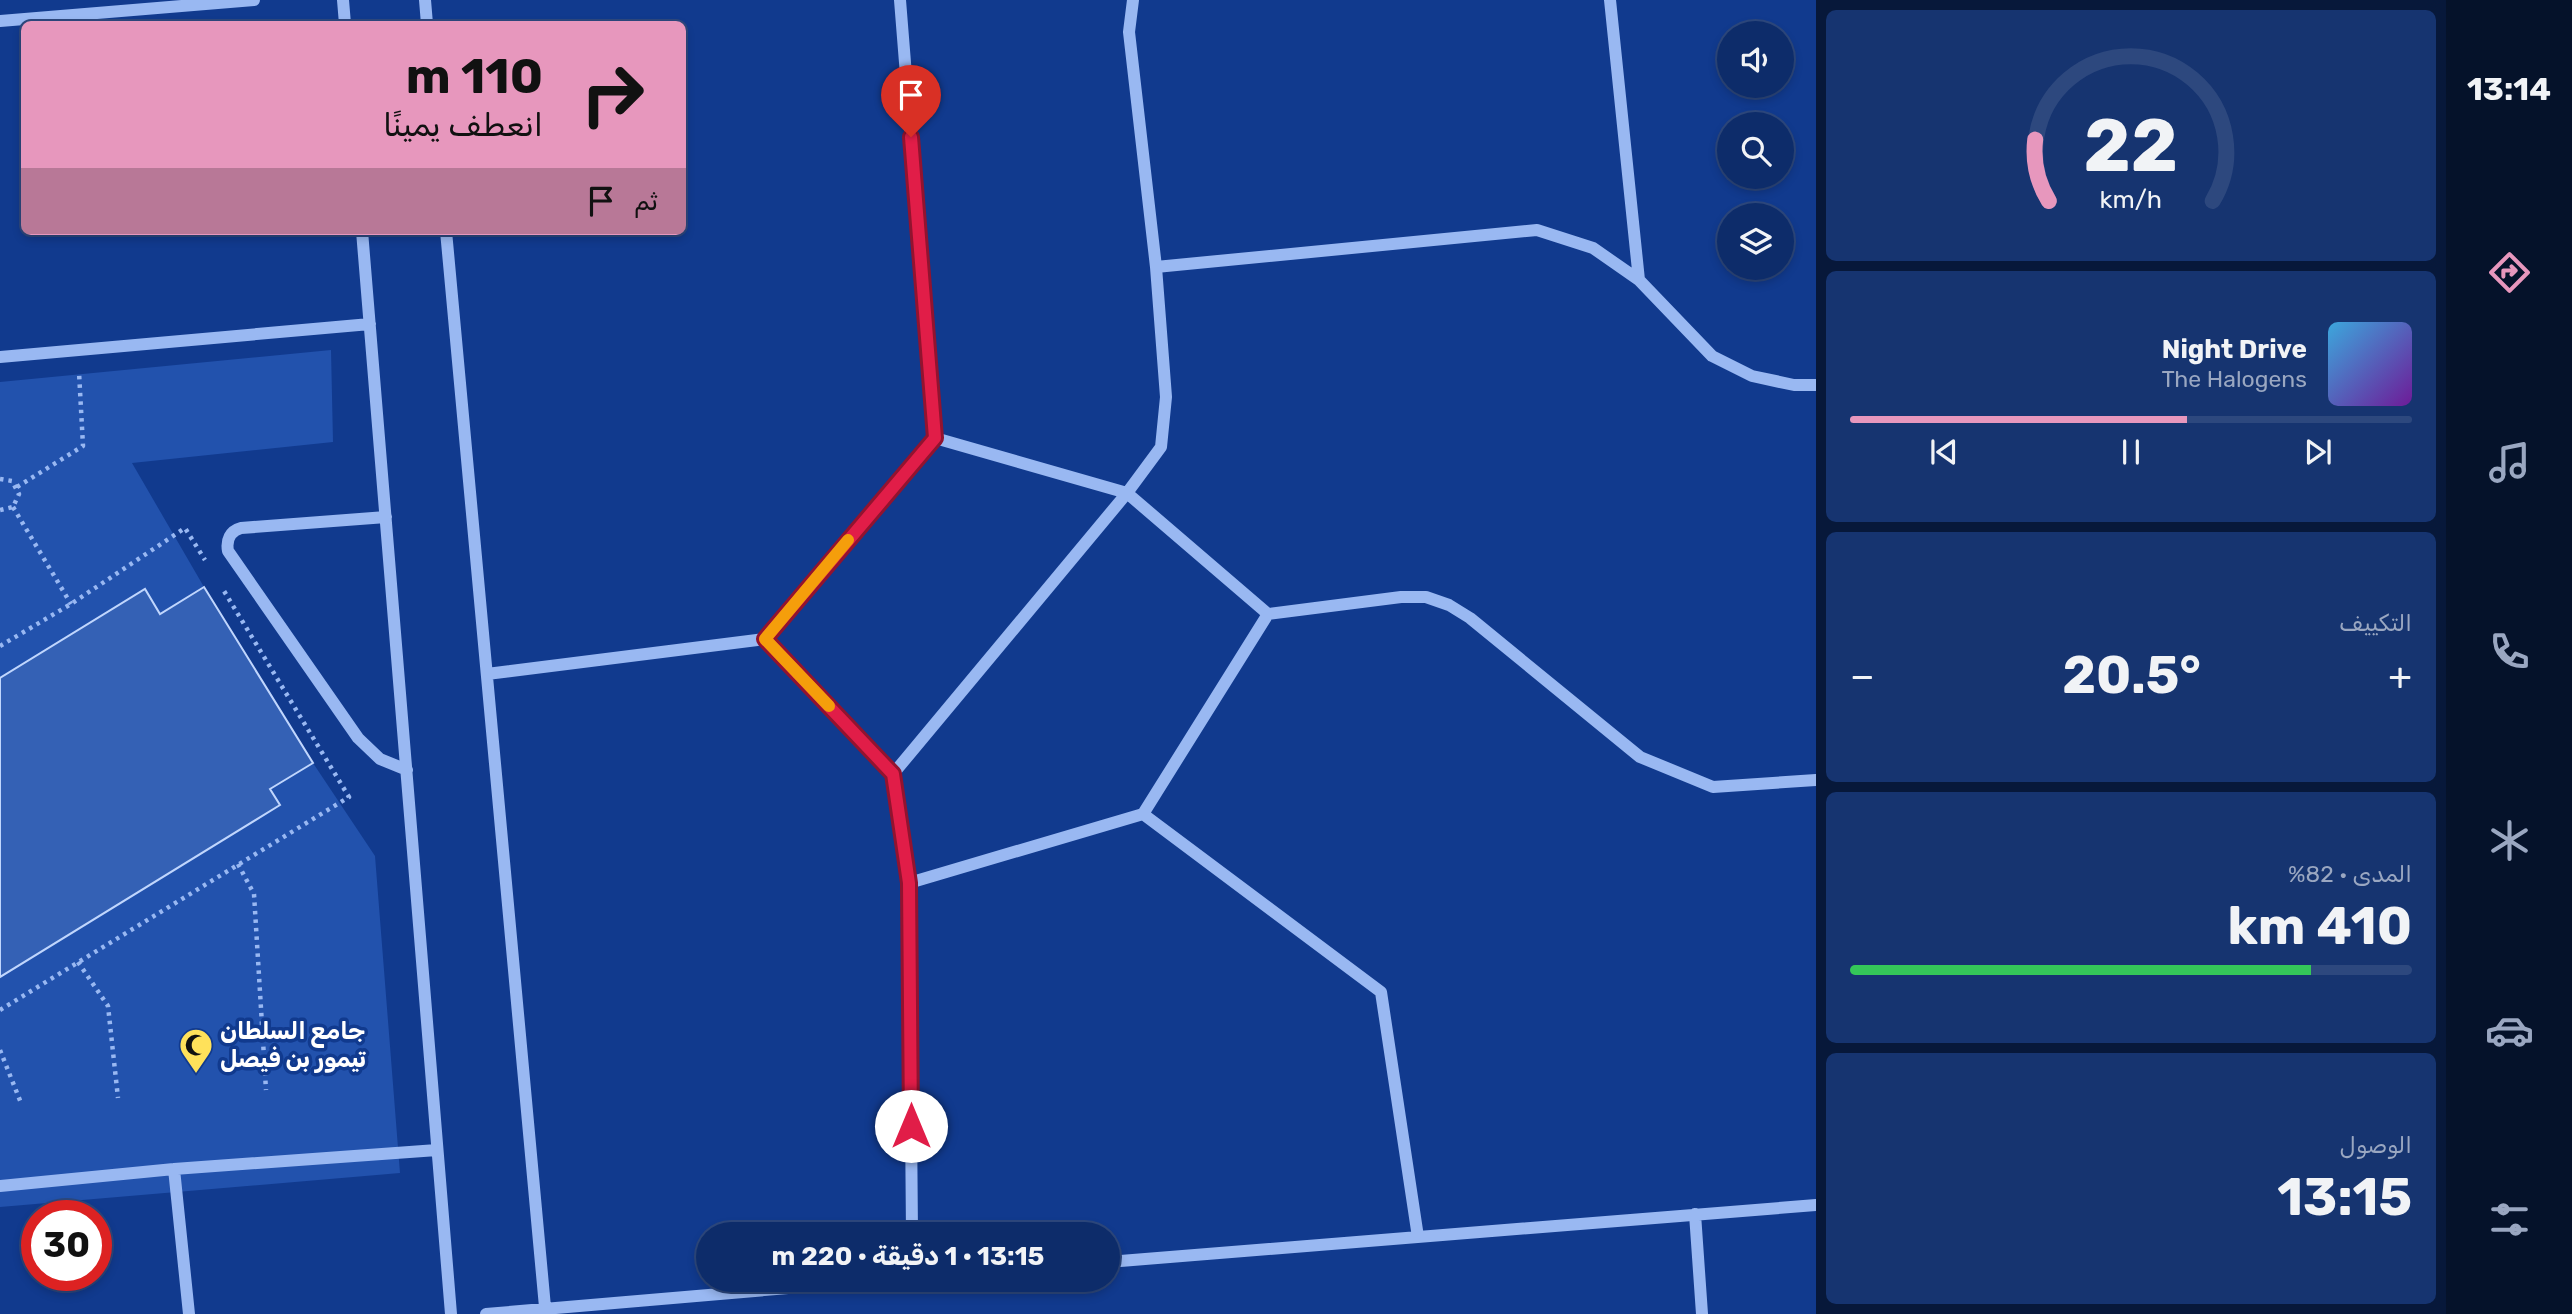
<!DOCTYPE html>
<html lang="ar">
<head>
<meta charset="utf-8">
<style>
  body { margin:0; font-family:Rubik,"Noto Sans Arabic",sans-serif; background:#163470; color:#f1f3f6; direction:rtl; height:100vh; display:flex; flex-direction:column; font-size:26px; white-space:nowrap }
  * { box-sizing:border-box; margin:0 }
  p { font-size:23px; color:#9aa7c1 }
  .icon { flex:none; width:38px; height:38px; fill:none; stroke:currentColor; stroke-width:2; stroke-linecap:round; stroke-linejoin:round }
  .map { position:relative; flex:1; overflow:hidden; direction:ltr }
  .drawer { display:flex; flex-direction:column; gap:10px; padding:10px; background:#07183a; width:630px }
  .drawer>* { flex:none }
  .banner { position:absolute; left:21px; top:21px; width:665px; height:214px; border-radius:10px; box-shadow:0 4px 10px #0003,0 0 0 2px #2d487e; direction:rtl; background:#e797bd; color:#111; overflow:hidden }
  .controls { position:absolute; left:1717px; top:21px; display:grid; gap:14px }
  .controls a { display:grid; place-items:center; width:77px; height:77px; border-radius:50%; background:#0d2c6a; box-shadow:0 4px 10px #0003,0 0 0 2px #2d487e; font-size:35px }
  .speed { position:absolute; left:21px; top:1200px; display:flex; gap:14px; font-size:35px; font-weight:700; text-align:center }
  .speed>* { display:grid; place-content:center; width:91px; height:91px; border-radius:50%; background:#0d2c6a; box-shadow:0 4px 10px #0003,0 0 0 2px #2d487e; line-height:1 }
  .speed .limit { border:10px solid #d22; background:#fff; color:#111 }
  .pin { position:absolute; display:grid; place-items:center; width:60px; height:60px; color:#fff; margin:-72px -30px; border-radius:50% 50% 50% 0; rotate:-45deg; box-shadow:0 0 7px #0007 }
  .pin .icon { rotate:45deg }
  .me { position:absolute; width:77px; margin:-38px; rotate:0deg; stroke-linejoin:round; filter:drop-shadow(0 0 5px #0008) }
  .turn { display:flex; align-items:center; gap:24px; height:147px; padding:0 28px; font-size:32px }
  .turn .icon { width:91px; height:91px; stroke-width:2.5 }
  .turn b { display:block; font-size:49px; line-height:60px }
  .then { display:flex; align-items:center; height:66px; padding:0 28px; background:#0003; gap:14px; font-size:26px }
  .big { font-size:52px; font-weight:700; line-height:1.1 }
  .drawer .card { flex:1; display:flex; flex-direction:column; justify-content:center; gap:10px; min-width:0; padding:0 24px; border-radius:10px; background:#163470 }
  .drawer .dial { align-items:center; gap:0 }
  .dial svg { height:182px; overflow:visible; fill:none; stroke:#2d487e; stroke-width:7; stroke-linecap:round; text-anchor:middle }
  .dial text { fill:#f1f3f6; stroke:none }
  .song { display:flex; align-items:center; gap:21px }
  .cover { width:84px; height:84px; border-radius:10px; background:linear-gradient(135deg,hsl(200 70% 55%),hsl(280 70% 35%)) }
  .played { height:7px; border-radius:4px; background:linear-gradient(90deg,#e797bd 60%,#2d487e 60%) }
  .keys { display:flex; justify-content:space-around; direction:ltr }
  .heat { display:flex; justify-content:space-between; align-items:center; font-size:38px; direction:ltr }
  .charge { height:10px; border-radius:5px; background:linear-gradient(90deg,#34c759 82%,#2d487e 0) }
  .trip { position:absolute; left:696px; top:1222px; width:424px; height:70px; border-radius:35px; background:#0d2c6a; box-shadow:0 4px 10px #0003,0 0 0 2px #2d487e; font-weight:700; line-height:70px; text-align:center; direction:rtl }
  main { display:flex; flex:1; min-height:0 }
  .tabs { display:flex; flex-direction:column; width:126px; justify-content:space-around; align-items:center; background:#05122a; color:#9aa7c1 }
  .tabs .icon { width:49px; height:49px }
  .tabs .active { color:#e797bd }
  .tabs b { font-size:32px; color:#f1f3f6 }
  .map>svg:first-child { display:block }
</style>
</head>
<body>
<main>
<nav class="tabs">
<b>13:14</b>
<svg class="icon active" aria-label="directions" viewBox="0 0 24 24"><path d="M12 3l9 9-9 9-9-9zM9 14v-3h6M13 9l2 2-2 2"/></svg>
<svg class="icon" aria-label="music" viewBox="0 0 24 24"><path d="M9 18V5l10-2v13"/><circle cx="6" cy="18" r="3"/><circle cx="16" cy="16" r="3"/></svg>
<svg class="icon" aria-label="phone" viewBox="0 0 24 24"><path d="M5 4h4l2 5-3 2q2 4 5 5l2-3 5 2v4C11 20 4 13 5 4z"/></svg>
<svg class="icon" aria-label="climate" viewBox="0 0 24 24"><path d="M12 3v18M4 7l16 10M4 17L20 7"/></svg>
<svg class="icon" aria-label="car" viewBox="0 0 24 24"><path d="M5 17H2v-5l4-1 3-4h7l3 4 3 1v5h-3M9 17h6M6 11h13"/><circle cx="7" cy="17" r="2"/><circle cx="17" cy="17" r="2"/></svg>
<svg class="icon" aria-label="filters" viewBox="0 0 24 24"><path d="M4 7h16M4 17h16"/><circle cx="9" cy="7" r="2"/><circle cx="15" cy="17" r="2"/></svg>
</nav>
<section class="drawer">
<div class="card dial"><svg viewBox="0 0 100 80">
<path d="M14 69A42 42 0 1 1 86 69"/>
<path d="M14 69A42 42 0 0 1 8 42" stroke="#e797bd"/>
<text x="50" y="56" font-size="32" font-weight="700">22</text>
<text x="50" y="72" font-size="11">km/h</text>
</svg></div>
<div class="card">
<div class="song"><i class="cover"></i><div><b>Night Drive</b><p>The Halogens</p></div></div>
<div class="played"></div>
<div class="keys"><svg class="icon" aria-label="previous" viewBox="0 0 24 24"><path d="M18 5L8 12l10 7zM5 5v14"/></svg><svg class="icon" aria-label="pause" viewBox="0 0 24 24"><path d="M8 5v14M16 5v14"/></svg><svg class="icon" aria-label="next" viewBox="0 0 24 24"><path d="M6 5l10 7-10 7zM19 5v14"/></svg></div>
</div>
<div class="card"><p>التكييف</p>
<div class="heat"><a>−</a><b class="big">20.5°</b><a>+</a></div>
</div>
<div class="card"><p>المدى · 82%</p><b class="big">410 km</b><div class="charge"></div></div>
<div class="card"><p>الوصول</p><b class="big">13:15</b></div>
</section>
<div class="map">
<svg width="1816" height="1314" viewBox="0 0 1816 1314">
  <rect width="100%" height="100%" fill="#113a8e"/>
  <path fill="#2252ad" d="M331,350l2,92 -201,21 72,124 -44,27 -15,-24 -145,92v-300z
    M313,763l62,93 25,317 -400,34v-230l280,-173 -10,-15z"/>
  <path fill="#3461b5" stroke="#c0d6fd" stroke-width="2" d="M204,587l109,176 -43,26 10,16 -280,172v-299l145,-89 15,25z"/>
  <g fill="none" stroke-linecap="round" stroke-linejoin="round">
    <path stroke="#99b8f2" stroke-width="4.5" stroke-dasharray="3.5 5" stroke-linecap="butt" d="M0,479l12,2 7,13 -6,13 -13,3
      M17,487l66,-41 -4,-74
      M13,507l58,97
      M0,646l71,-42 114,-76 20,32
      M238,864l16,30 12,196
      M78,962l30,44 10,92
      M0,1010l349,-213 -125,-206
      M0,1050l21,53"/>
    <path stroke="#99b8f2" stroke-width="12" d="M343,0l2,24
      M425,0l2,24
      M900,0l35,438 -170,201 128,135 16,109 3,351
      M1610,0l29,280
      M0,21l254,-21
      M362,231l89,1083
      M446,231l99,1076
      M1156,267l381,-37 56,18 46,32 73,76 40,20 42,9h22
      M0,357l370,-33
      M935,438l192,55 141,121
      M386,517l-145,11c-11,3 -15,12 -13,23l130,187 22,21 27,11
      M487,674l278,-35
      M893,774l234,-281 34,-46 5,-50 -10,-130 -27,-235 4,-32
      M1143,814l238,178 37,245
      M909,883l234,-69 125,-200 133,-17h25l23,8 21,13 170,139 73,30 103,-7
      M174,1169l15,145
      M0,1186l174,-17 263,-19
      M1695,1214l7,100
      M1108,1262l708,-57
      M486,1314l408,-35"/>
  </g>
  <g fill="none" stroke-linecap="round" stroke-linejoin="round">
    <defs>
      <path id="route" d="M911,137l24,301 -170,201 128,135 16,109 2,243"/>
    </defs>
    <use href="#route" stroke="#92132f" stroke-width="18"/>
    <use href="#route" stroke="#e11d48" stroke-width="12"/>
    <path stroke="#f59e0b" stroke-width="12" d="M829,706l-64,-67 83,-99"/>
  </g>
  <defs>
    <symbol id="mosque-pin" viewBox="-11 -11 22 30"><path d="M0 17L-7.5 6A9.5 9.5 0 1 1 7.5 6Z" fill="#ffe15a" stroke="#113a8e"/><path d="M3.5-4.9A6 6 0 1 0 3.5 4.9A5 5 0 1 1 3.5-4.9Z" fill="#111"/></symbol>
  </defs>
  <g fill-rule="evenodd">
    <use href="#mosque-pin" x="177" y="1026" width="38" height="52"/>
  </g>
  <g text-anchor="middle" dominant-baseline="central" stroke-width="7" stroke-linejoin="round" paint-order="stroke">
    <g font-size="24" font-weight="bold" fill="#fff" stroke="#113a8e" text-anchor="start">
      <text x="220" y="1031">جامع السلطان<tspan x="220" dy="28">تيمور بن فيصل</tspan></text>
    </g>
  </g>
</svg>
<div class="controls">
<a><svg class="icon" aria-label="sound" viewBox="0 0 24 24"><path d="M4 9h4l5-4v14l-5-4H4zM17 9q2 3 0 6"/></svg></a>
<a><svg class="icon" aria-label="search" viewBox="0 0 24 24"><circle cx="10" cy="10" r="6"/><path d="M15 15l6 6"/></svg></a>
<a><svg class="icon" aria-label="layers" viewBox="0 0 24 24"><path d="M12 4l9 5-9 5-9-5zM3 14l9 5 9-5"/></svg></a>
</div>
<div class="speed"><div class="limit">30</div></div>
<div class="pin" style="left:911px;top:137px;background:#d93025"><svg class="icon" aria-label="arrive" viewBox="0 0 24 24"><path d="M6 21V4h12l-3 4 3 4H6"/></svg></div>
<svg class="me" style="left:911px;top:1126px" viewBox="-20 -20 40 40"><circle r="19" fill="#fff"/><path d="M0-13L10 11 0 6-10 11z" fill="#e11d48"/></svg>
<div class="trip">13:15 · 1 دقيقة · 220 m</div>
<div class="banner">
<div class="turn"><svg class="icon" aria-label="right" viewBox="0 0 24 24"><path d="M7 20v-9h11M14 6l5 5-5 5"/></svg><div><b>110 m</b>انعطف يمينًا</div></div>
<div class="then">ثم<svg class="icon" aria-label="arrive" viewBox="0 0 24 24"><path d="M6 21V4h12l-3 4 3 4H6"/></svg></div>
</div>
</div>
</main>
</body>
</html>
